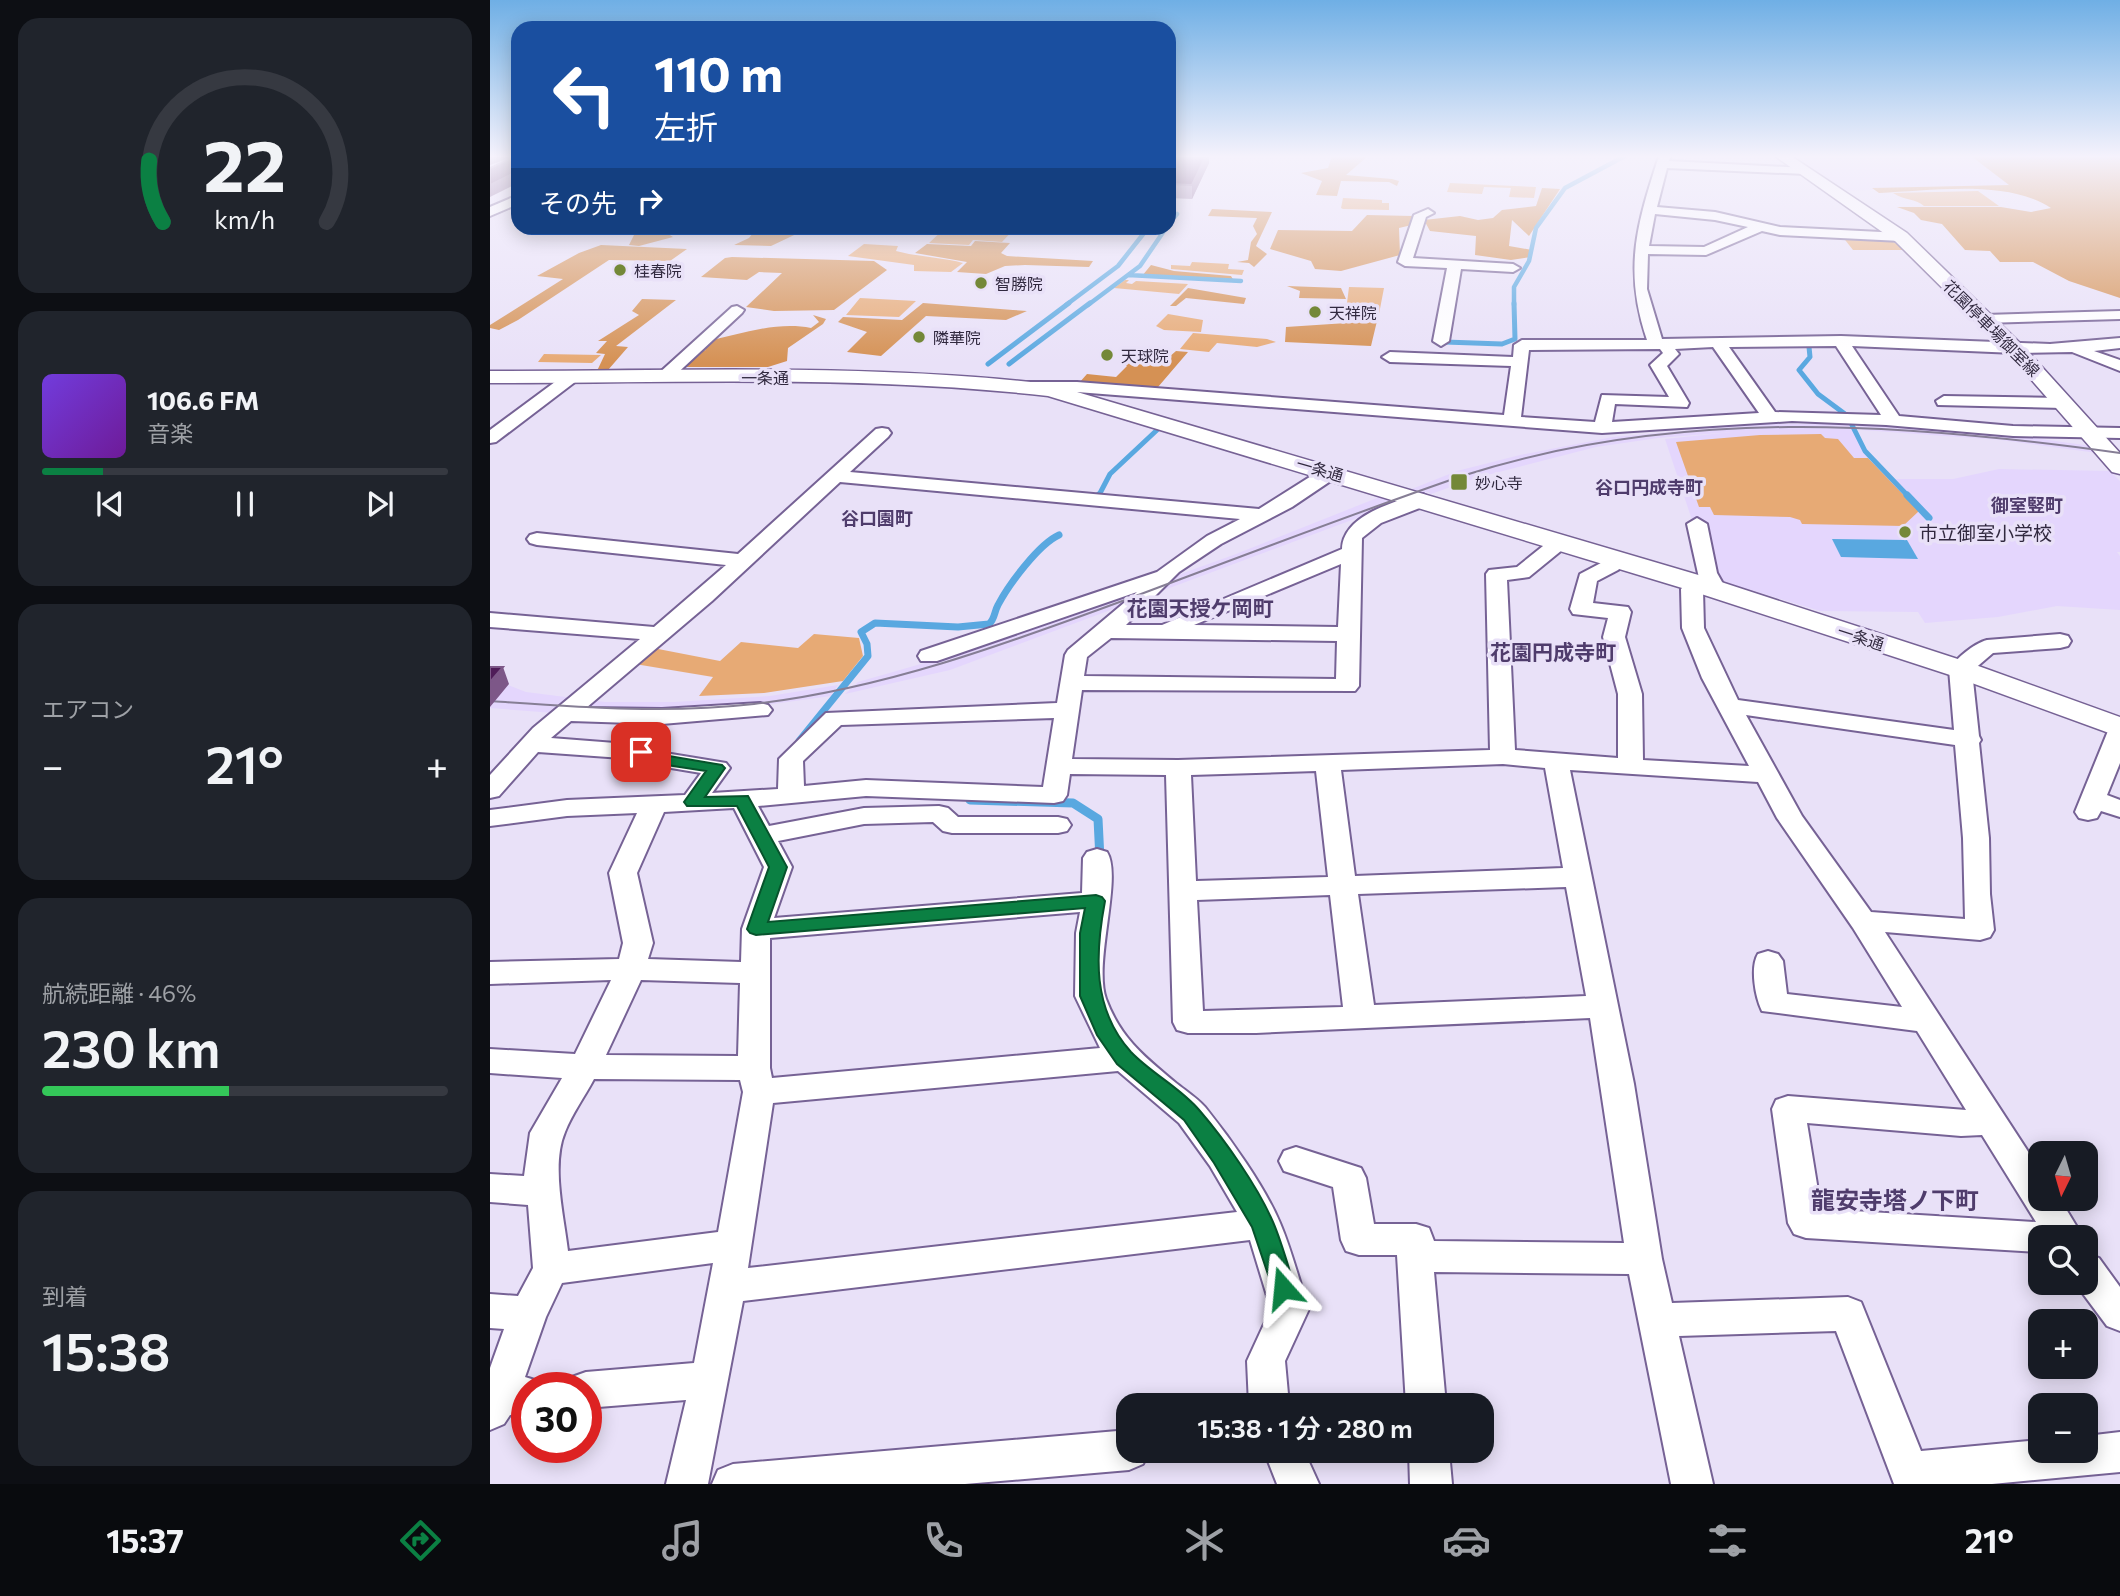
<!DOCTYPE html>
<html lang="ja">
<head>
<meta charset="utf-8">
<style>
  body { margin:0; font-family:Commissioner,"Noto Sans JP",sans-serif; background:#20242c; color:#f1f3f6; height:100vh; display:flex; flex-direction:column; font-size:26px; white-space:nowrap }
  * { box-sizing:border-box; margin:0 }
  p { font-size:23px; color:#9ea1a6 }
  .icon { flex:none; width:38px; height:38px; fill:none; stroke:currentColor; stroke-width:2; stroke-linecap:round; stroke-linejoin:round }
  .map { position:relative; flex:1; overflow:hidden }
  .panel { display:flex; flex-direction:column; gap:18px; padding:18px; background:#0d0f14; width:490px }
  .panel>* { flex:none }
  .banner { position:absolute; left:21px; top:21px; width:665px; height:214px; border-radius:21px; box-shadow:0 4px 18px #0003; background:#1a4fa0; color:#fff; overflow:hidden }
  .needle { width:46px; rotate:185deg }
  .controls { position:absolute; left:1538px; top:1141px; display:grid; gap:14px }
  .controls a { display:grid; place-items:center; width:70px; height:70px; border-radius:14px; background:#171b24; box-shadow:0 4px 18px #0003; font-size:35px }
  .speed { position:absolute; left:21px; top:1372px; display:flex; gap:14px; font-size:35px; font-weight:700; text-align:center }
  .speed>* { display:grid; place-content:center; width:91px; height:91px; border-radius:50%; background:#171b24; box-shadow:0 4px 18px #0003; line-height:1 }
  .speed .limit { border:10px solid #d22; background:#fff; color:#111 }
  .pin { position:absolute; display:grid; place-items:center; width:60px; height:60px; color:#fff; margin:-30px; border-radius:14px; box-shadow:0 4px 10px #0006 }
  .me { position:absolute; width:77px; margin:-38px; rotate:342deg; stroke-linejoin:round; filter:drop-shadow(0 0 5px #0008) }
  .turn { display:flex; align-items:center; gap:24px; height:147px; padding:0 28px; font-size:32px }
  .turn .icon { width:91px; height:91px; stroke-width:2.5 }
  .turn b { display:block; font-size:49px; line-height:60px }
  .then { display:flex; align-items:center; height:66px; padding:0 28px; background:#0003; gap:14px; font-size:26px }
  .big { font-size:52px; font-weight:600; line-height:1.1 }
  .panel .widget { flex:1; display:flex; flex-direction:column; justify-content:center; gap:10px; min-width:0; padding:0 24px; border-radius:21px; background:#20242c }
  .panel .dial { align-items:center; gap:0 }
  .dial svg { height:182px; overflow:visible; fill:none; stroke:#363941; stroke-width:7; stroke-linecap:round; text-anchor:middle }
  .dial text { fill:#f1f3f6; stroke:none }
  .song { display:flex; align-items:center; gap:21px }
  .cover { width:84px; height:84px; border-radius:10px; background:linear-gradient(135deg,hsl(260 70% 55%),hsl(280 70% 35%)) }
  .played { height:7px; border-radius:4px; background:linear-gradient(90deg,#0b8043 15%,#363941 15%) }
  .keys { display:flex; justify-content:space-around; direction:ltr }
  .heat { display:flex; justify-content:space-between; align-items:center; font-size:38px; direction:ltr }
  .charge { height:10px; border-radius:5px; background:linear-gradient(90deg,#34c759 46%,#363941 0) }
  .trip { position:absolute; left:626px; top:1393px; width:378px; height:70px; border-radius:21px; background:#171b24; box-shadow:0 4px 18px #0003; font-weight:600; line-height:70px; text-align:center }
  .menu { display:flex; height:112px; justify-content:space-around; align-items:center; background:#090b0e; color:#9ea1a6 }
  .menu .icon { width:49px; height:49px }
  .menu .on { color:#0b8043 }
  .menu b { font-size:32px; color:#f1f3f6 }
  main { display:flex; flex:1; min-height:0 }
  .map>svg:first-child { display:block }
</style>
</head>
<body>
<main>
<section class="panel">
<div class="widget dial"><svg viewBox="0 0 100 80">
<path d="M14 69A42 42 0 1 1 86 69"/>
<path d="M14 69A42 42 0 0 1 8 42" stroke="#0b8043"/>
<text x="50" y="56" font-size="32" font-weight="700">22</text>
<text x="50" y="72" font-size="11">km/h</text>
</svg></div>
<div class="widget">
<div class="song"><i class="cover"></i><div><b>106.6 FM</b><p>音楽</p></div></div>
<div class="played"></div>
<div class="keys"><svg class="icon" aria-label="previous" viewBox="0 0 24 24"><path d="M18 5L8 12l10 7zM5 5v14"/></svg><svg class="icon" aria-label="pause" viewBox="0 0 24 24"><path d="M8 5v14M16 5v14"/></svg><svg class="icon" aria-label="next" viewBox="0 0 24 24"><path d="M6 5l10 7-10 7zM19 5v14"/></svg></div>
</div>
<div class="widget"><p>エアコン</p>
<div class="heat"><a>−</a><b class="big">21°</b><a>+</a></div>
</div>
<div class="widget"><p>航続距離 · 46%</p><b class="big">230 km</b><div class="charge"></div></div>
<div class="widget"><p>到着</p><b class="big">15:38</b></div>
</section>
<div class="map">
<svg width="1630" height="1484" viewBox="0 0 1630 1484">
  <rect width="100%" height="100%" fill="#e9e1f8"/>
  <path fill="#e4d6fd" d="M1299,156h183l38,29 -167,6z
    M1368,423l139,10 123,17v6l-119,-16 -139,-10z
    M1272,424h87l13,22 33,33h58l46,-10 111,2 10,10v71h-3l3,4v54l-63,-4 -59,11 -73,6 -7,-11 -98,-1 -122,-37 -9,-27 3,-7 -5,-15 5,-5 -27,-81 67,-7 -74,6 -62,9 -120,31 -45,16 -4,-2 -477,178 -105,24 13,-12 112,-32 266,-96 146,-58 7,2 68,-27 63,-16 93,-18z
    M0,684l18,1 18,7 79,10h69l96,-6 68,-11 -7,11 -123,17h-154l-64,-5z"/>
  <path fill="#e7aa75" d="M960,183l86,4 -2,11 -25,-1 2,-9 -27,-1 -2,7 -35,-2z
    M1488,191l21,15h-75c-9,-8 -19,-5 -31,-13z
    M853,198l39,2v3h7v7l-46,-1 -2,-1z
    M455,228h70l-13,14 -29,-2 -4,5 -40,-2z
    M1352,236c22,1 46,-2 63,14h-52z
    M374,244l34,2 -2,5c22,6 45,6 67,12l-12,9 -37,-1v-6l-66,-9z
    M702,262l37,2 -1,5 16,1 -2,5 -71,-6v-4l19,1z
    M635,280h4l-3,3 6,1 4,-3 52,3 -9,10 -65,-6z
    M859,287l35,1 -6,31 -29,2 3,-17 -5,-1z
    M370,298l56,3 -17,16 -53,-2z
    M678,314l35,6 -2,12 -37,-2 -8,-4z
    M703,333l74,6 9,3 -19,5 -40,-4 -8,9 -29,-3z
    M54,354l57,1 -9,8 -54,-1z
    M1331,434l4,4 13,1 16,19h14l51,53 -16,15 -101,-2 -2,-4 -10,-3 -76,-2 -4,-8h-11l-23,-65 84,-7z
    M324,634l45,4 4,18 -20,25 -79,12 -65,3 14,-19 -78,-13 18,-16 67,13 21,-19 57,6z"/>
  <path fill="#d59154" d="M842,156h36l-22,19 46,4 7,2 -2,5 -8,-4 -48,-1 -4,15 -21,-1 6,-14 -21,-8 27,-5z
    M1481,156h149v142l-51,-17 -36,-19h-33l-10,-11 -25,-1 -23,-26 -21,-4 -7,-7 -17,-6h104l30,5 20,-4c-44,-29 -120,-17 -172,-15l-7,-5 137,-3z
    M1052,188l18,1 -31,47 -17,-16 -3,26 23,4 -1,7 -20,3 -36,-5 1,-19 -46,-5 -6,-11 36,-4 18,4 15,-2 9,-8 34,-4z
    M722,209l60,3 -16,34 11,8 -13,13 -5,-4 -12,-1 11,-2 3,-18 6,-8 -4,-8 4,-8 -49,-2z
    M877,215l46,1 3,8 -17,4 1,27 -59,16 -26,-2 -4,-8 -41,-12 8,-19 74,1z
    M156,228h23l-6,3 10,6 -34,9 -10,-1 5,-10z
    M267,228h52l-38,18 -37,-1 15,-7z
    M485,241l35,2 -9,10 6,3 86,5 -4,6 -64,-2 -20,1 -19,8 -29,-2 10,-10 -52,-9 12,-9 44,2z
    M111,245l86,4 -17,12 -61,-1 -91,60 -19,10 -9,-2v-3l73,-46 -26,-3 42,-23z
    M242,257l142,4 13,9 -53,40 -60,1 -28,-4 36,-34 -23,-1 -12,8 -46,-3 24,-19z
    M661,265l23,6 57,5 3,5 -92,-5z
    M797,286l54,2 5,11 -47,-1 1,-7z
    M698,288l58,10 -2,6 -58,-6 -10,8h-6z
    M152,299l34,1 -60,46 12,1 -20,23 -11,1 8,-17 -9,-1 11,-12h-9l41,-26 -7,-4z
    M433,303l90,7 14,1 -21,9 -80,-4 -45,40 -34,-4 20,-20 -29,-10 5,-5 59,3z
    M323,315l13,4 -3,5 -35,24 -1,13 -19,6h-89l13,-14 14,-3 -6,-4 5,-4c34,-8 72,-21 106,-14l8,-6z
    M887,321l-6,25 -86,-4 1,-15z
    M686,351l12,1 -30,35 -6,2 -73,-6 8,-9 29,3 11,-11 -6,-6 2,-1 37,6z"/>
  <path fill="#59a8e0" d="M1342,539l75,1 11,19 -77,-2z"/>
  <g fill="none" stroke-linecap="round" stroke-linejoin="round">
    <path stroke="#59a8e0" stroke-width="4.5" d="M679,223l8,-9
      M676,228l-26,38 -12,9 113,6
      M576,305l52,-39 30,-38
      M598,305l40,-30
      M1024,305v-18l15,-26 7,-33 29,-40 60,-32"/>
    <path stroke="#59a8e0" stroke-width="5" d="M955,342l57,2 13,-5 -1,-36
      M1319,347l1,10 -11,13 19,24 27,20
      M498,364l81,-61
      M519,364l81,-61
      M1360,421l15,30 44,46
      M608,497l12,-23 47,-44"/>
    <path stroke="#59a8e0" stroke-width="7" d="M1417,495l22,23
      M608,498l1,-3
      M309,741l69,-85 -1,-12 -6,-12 14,-9 83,4 31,-3c6,-5 5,-12 9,-19 11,-21 41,-61 61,-70"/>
    <path stroke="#59a8e0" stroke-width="9" d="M480,800l103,3 25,16 2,40"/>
    <defs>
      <path id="minor" d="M1169,156h12l-2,5 137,7 6,3 -6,3 -139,-6 -10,39 58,5 65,15 121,6 7,4 -7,4 -121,-6 -18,-4 -56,24 -58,-1 -1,35 15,50 179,-3 209,8 70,-6v10l-26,3 26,9v11l-48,-19 -57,1 -163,-7 47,70 114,10 107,2v10l-107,-2 -127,-11 -94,-4 -190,12 -525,-41h-50l-8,-5 8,-5h50l427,33 7,-49 -121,-4 -8,-5 8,-5 123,5 1,-12 8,-5h125c-24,-71 -10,-116 12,-184zM1165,214l60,6 33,7 -44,20 -55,-1zM1346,346l45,69 -106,-3 -46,-65zM1223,347l46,66 -147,9 3,-18 72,3 2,-4 -22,-37 12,-12 -4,-5zM1170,349l3,4 -13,12 19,32 -67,-2 -7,27 -74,-5 8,-67z
        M28,195v9l-28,12v-9z
        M938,209l6,4 -8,4 -13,41 100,6 7,4 -7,4 -52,-3 -12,72 -8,5 -8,-5 14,-73 -42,-2 -7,-4 16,-47z
        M247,306l7,4 -2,3 -72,67h-12l-2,-3 2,-3 74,-67z
        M1630,311v8l-135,4 -7,-4 7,-4z
        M79,374l6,2 2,3 -2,3 -79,60 -6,1v-13l73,-54z
        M1454,396l119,2 8,5 -8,5 -125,-3 -2,-4z
        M392,428l6,1 3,4 -3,4 -38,35 409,37 65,-41h14l2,4 -2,4 -46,31 -71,37 -42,28 -53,53h36l180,-76c1,-34 53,-48 81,-55l10,6 -3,4 -49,19 -19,15 -3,148 -4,5 -273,-1 -10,69 106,1 312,-10 -4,-176 3,-4 28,-3 36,-29h14l3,4 -3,4 -38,31 -22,3 8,170 103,8v-64l-15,-57 5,-19 -35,-4 -3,-5 10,-35 38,-20 7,2 3,4 -10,10 -21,11 -4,22 35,4 3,5 -6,25 17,57 1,66 106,6 -47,-88 -20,-50 -1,-39 9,-9 9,-2 -12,-54 10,-6 10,6 10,49 9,16 -4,4h-14l-4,-4 -1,1 1,38 34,72 216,30 -5,-61c8,-11 24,-25 38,-29l73,-6 8,2 3,5 -3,5 -8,2 -67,5 -21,18 7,65 2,4 -2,3 10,95 1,56 4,36 -4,7 -10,3 -95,-8 155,238v29h20l23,38h-43v15l-234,-14 -12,-4 -6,-11 -16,-114 4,-9 12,-4 178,14 -49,-79 -155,-20c-7,-14 -12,-44 -4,-57l10,-3 10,3 5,7 4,33 115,13 -49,-79 -76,-110 -19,-36 -188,-12 64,314 28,175 10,44 176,-6 13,5 60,149 119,-11v11h46v-15l34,-4v40l-128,12h-98l-58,-153 -157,5 34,148h-42l-42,-210 -195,-2 12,133h-40l-9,-150h-38l-13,-4 -5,-11 -8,-53 -49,-16 -5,-10 5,-10 12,-4 65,21 5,10 8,46h42l13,4 5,13 190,2 -34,-225 -334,15h-68l-11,-3 -4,-8 -7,-247 -96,-1 -3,21 -4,6 -9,2 -188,-7 -108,10 11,20 95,-18 75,-2 9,2 10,9h100l9,2 4,6 -4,6 -9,2h-106l-9,-2 -10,-9 -69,2 -86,17 14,26 -18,51 308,-25 1,-35 4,-6 10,-3 10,3c16,25 -14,111 -1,147 15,40 39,58 70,84 10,8 21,15 29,24 25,31 60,80 75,116 12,28 19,58 29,86l-24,52 4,44h-40l-2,-44 24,-52 -21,-69 -507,61 -35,183h-42l20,-84 -100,8v-20h-19l5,-11 14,-5 108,-9 19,-100 -151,20 -16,34 -21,60 16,5 2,6h-16v25l-17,2 -6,9 -14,6v-62l14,-39 -14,-1v-34l28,2 15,-28 -5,-63 -38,-3v-28l34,2 6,-43 32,-55 -72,-5v-24l85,5 36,-74 -121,4v-22l129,-3 4,-16 -14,-70 28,-60 -70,3 -77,10v-16l77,-10 118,-5 16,-22 -48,-8 -17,-6 -98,-7 -39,44 -9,2v-23l43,-47 107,-89 -150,-12v-14l164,14 72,-62 -189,-20 -7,-2 -3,-4 3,-4 7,-2 201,21 138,-125zM350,482l400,37 -33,17 -50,36 -236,79 -3,5 3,5h16l200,-69 -69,58 -3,5 -8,48 -231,10 -47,46 -1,30 -66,4 18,-25 -4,-5 -67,-11 -18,-7 -90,-7 20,-17 91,3 106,-9 4,-5 -4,-5 -8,-2 -98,6 -76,-1 126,-107zM851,564l-3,63 -144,-2zM621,638l226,3 -1,38 -252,-3 3,-19zM1256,715l209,30 8,93 2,81 -94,-7 -69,-96zM564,718l-11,69 -177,-7 -62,6 -1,-25 38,-36zM1013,764l42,4 18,100 -208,8 -14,-106zM826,771l12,106 -132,4 -5,-106zM244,808l30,59 -22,62 -1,33 -93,-3 5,-16 -16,-70 27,-61zM1076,887l20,109 -212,9 -16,-111zM840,895l13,112 -140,4 -6,-111zM590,912l-4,21 -1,63 25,52 -328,30 -2,-10v-130zM151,980l99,3 -2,73 -132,-1zM628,1071l61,52 31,43 27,46 -489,56 25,-165zM104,1079l146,1 3,12 -25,140 -150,19c-4,-35 -17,-86 -3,-119 7,-18 20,-36 29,-53zM1317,1123l154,13 21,-1 54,87 -215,-13z
        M1630,724v39l-13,32 13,5v17l-19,-6 -4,7 -9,2 -9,-2 -4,-6 33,-81 3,-5z
        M1596,1253l13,5 21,29v44l-13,-5 -32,-43h11z
        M639,1430v21h20l-6,13 -14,6 -164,14h-253l6,-14 15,-6z
        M774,1451h40l15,33h-42z
        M919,1451h40l3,33h-42z"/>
      <path id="major" d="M1285,156h16l116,77 115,112 98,108v21l-8,-2 -104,-119 -113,-112z
        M0,371c186,0 375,-8 560,13l662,195 258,84 150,54v20l-170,-62 -258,-84 -644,-195c-185,-21 -372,-13 -558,-13z"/>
    </defs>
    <use href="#minor" stroke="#766295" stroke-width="4"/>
    <use href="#major" stroke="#766295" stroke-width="3"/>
    <use href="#minor" fill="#fff" fill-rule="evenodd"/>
    <use href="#major" fill="#fff" fill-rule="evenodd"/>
    <path stroke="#867e95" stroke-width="2" d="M0,701c88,6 175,13 264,3 129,-15 249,-59 371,-104 112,-42 224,-85 337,-124 214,-69 438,-54 658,-23"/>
  </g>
  <path fill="#9c7ea8" d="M679,156h40v7l-17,36 -23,-1z"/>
  <path fill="#7d5788" d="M0,156h26l-26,9z
    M716,156h3v7l-17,36v-14z
    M28,171v12l-28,14v-12z
    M13,667l6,17 -19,23v-25z"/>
  <path fill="#4f1c58" stroke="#7d5788" stroke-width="2" d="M26,156h2v15l-28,14v-17z
    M679,156h37l-14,29 -23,-1z
    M0,667h13l-13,15z"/>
  <linearGradient id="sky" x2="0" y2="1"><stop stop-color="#6fafe5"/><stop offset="0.43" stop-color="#f5f2fc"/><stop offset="1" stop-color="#f5f2fc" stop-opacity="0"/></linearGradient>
  <rect width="1630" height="364" fill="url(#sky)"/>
  <path fill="#0b8043" stroke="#07532c" stroke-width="2" d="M151,747l16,7 65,11 3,3 -20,29 43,-1 39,71 -19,55 328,-27 6,2 3,4c-10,53 -13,108 26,151 21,22 50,36 69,59 25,29 58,76 73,111 9,21 15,44 22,66l-3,7 -9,4 -8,-4 -23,-68 -38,-64 -30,-43 -67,-56 -20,-29 -17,-39v-63l5,-25 -329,27 -6,-2 -3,-4 22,-62 -32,-61h-50l-3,-4 22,-31 -59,-9 -14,-10z"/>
  <g fill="#748838" stroke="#e9e1f8" stroke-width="2.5">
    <circle cx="130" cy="270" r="7"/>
    <circle cx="491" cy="283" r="7"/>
    <circle cx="825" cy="312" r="7"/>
    <circle cx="429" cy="337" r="7"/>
    <circle cx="617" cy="355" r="7"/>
    <rect x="960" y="473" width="18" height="18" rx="3.5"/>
    <circle cx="1415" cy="532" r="7"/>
  </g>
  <g text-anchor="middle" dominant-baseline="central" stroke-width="7" stroke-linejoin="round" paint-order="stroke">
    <g font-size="16" fill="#31293f" stroke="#e9e1f8" text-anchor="start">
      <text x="144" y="270">桂春院</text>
      <text x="505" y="283">智勝院</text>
      <text x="839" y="312">天祥院</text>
      <text x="443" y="337">隣華院</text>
      <text x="631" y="355">天球院</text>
      <text x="985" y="482">妙心寺</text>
    </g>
    <g font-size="16" fill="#31293f" stroke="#e9e1f8">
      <text transform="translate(1502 328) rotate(45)">花園停車場御室線</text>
      <text x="275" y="377">一条通</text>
      <text transform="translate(830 469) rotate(16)">一条通</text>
      <text transform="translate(1371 637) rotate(18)">一条通</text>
    </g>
    <g font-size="18" font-weight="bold" fill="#4f3c6c" stroke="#e9e1f8">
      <text x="1159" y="487">谷口円成寺町</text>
      <text x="1537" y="505">御室竪町</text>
      <text x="387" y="518">谷口園町</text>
    </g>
    <g font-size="19" fill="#31293f" stroke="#e9e1f8" text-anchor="start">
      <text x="1429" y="532">市立御室小学校</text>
    </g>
    <g font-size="21" font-weight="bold" fill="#4f3c6c" stroke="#e9e1f8">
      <text x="710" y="607">花園天授ケ岡町</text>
      <text x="1063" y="651">花園円成寺町</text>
    </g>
    <g font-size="24" font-weight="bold" fill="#4f3c6c" stroke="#e9e1f8">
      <text x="1405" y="1199">龍安寺塔ノ下町</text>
    </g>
  </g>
</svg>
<div class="controls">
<a><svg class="needle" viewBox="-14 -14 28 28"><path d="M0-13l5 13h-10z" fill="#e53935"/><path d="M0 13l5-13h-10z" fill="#9ea1a6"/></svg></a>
<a><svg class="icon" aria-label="search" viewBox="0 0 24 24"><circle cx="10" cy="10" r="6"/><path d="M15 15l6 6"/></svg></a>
<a>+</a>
<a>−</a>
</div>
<div class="speed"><div class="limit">30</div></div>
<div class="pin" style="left:151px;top:752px;background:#d93025"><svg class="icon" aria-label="arrive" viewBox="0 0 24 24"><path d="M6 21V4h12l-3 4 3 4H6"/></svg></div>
<svg class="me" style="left:793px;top:1288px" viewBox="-20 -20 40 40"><path d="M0-17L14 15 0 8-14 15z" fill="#0b8043" stroke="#fff" stroke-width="4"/></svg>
<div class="trip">15:38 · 1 分 · 280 m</div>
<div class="banner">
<div class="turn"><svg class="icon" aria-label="left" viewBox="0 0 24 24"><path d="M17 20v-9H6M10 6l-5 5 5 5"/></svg><div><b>110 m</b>左折</div></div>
<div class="then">その先<svg class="icon" aria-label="right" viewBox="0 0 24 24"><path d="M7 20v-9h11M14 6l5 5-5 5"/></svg></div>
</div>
</div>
</main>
<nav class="menu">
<b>15:37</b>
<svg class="icon on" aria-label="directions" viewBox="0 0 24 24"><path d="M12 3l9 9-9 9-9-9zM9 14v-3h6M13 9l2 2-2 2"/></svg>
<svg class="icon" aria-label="music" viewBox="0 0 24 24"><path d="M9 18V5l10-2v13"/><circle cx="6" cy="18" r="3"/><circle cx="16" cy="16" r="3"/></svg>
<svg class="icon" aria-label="phone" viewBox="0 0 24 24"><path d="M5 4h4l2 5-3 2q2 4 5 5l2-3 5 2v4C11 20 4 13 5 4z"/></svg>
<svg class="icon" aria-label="climate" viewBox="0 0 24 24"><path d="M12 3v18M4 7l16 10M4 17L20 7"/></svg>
<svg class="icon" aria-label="car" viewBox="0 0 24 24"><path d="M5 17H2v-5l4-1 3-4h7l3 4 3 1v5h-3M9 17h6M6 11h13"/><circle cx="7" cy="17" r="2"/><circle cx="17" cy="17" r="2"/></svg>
<svg class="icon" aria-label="filters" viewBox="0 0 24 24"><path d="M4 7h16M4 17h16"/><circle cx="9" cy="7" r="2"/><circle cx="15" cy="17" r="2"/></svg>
<b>21°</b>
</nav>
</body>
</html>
